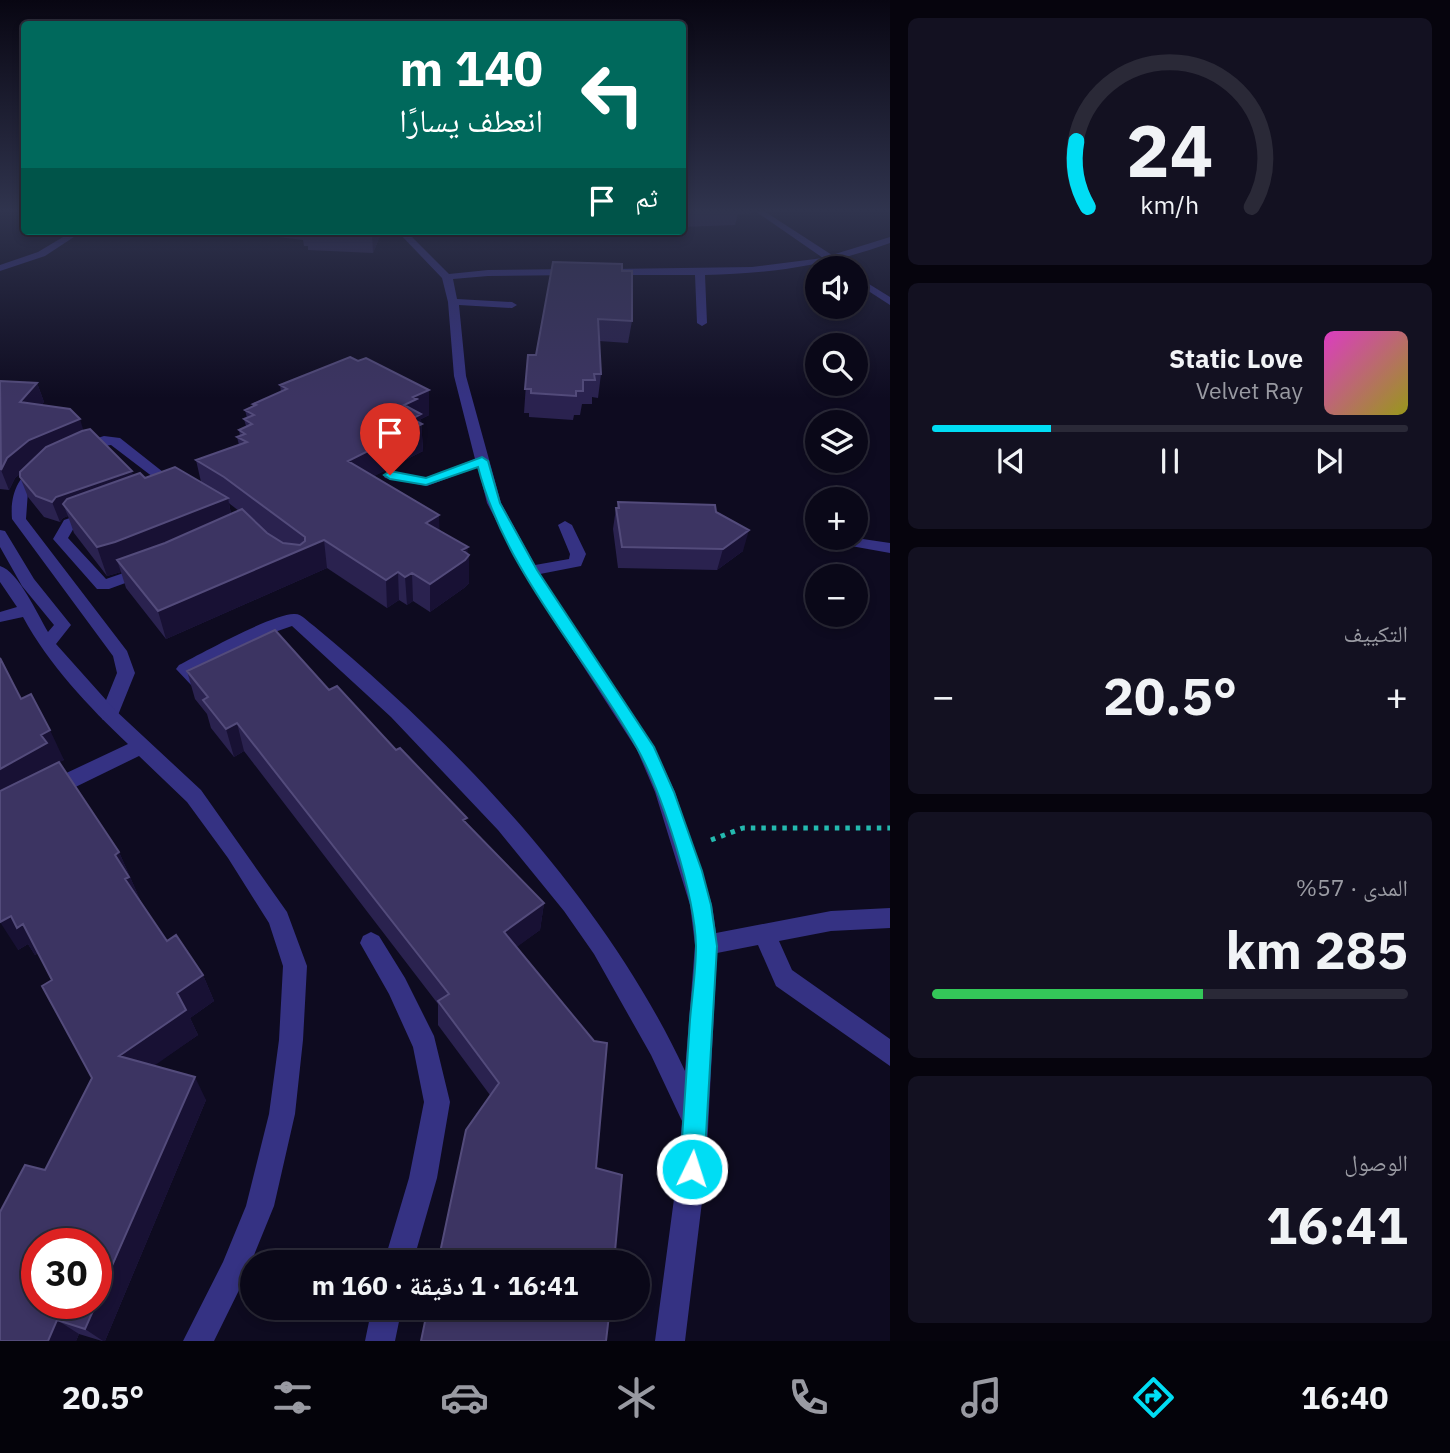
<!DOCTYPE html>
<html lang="ar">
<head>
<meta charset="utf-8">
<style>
  body { margin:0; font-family:"IBM Plex Sans","Noto Naskh Arabic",sans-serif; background:#131121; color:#f1f3f6; direction:rtl; height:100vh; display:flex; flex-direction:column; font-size:26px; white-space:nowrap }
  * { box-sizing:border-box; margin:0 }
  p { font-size:23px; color:#999aa2 }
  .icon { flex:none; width:38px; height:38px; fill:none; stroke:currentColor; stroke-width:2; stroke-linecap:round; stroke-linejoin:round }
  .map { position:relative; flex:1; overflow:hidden; direction:ltr }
  .panel { display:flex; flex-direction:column; gap:18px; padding:18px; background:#06040d; width:560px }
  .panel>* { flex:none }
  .top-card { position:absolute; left:21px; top:21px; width:665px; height:214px; border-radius:7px; box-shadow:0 4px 10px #0003,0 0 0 2px #2a2937; direction:rtl; background:#00695c; color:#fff; overflow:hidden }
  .controls { position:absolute; left:805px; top:256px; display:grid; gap:14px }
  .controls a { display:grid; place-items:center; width:63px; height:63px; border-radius:50%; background:#0a0818; box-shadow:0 4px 10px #0003,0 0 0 2px #2a2937; font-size:35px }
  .speed { position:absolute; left:21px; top:1228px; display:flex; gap:14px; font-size:35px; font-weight:700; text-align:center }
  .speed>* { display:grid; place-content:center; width:91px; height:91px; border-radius:50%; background:#0a0818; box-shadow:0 4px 10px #0003,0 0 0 2px #2a2937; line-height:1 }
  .speed .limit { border:10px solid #d22; background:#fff; color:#111 }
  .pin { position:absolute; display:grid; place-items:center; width:60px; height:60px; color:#fff; margin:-72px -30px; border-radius:50% 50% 50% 0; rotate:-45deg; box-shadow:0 0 7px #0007 }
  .pin .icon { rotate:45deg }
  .me { position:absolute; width:77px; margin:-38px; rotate:4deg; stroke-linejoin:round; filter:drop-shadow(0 0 5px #0008) }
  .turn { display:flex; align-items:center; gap:24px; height:147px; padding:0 28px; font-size:32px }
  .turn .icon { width:91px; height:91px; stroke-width:2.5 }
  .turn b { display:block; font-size:49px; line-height:60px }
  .then { display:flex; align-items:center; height:66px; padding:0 28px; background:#0003; gap:14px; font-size:26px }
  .big { font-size:52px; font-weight:700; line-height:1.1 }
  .panel .card { flex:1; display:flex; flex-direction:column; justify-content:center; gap:10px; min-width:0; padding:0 24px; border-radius:10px; background:#131121 }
  .panel .dial { align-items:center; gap:0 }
  .dial svg { height:182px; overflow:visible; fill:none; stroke:#2a2937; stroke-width:7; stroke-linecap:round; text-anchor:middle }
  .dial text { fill:#f1f3f6; stroke:none }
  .song { display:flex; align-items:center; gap:21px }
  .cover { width:84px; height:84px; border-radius:10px; background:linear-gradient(135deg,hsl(310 70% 55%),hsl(60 70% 35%)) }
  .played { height:7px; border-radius:4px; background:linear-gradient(90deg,#00ddf4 25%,#2a2937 25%) }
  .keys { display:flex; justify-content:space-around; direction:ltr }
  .heat { display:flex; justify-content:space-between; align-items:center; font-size:38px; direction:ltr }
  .charge { height:10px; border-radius:5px; background:linear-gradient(90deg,#34c759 57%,#2a2937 0) }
  .trip { position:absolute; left:240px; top:1250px; width:410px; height:70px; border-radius:35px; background:#0a0818; box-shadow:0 4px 10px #0003,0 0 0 2px #2a2937; font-weight:700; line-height:70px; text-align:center; direction:rtl }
  .tab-bar { display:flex; height:112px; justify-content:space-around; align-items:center; background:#04030a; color:#999aa2 }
  .tab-bar .icon { width:49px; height:49px }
  .tab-bar .active { color:#00ddf4 }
  .tab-bar b { font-size:32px; color:#f1f3f6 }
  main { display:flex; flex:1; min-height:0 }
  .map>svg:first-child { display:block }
</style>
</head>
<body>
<main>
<section class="panel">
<div class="card dial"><svg viewBox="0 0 100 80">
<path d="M14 69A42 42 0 1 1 86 69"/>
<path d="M14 69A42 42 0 0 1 9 40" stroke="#00ddf4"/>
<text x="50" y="56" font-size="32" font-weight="700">24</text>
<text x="50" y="72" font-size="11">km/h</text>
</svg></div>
<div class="card">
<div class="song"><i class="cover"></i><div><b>Static Love</b><p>Velvet Ray</p></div></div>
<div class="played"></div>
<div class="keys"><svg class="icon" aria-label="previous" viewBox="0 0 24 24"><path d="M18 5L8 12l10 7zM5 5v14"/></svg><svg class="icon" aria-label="pause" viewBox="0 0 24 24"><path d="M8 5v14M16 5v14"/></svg><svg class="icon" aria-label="next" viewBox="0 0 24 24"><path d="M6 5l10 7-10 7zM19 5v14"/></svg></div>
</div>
<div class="card"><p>التكييف</p>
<div class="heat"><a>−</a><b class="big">20.5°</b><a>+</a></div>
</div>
<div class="card"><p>المدى · 57%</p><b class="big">285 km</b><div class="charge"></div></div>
<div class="card"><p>الوصول</p><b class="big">16:41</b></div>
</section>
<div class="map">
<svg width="890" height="1341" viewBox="0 0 890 1341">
  <rect width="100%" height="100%" fill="#0e0b20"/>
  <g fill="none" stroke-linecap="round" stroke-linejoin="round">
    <path stroke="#24b9af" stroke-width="5" stroke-dasharray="4.5 6" stroke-linecap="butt" d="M711,840l32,-12h147"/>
    <path fill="#353283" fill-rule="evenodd" d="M104,436l16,2 62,49 -7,4 -5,-1 -59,-45 -32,5 -7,-4z
      M40,465l7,4 -19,22 -2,28 101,132 8,22 -17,42 -3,5h-12l-3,-5 17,-42 -4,-17 -101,-137c-2,-22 5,-46 28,-54z
      M90,511l5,1 2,3 -22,11 -7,12 38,41 38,-13 6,2 2,3 -2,3 -41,15h-12l-44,-50 11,-19z"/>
    <path fill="#353283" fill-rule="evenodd" d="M755,211h9l68,44 58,-18v6c-60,22 -121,31 -185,32l2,48 -5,3 -5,-3 -2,-48h-84l-5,-3 5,-3 141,-2 71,-9z
      M73,231h10l-38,25 -45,15v-6l38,-13z
      M397,231h9l43,43 39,-4 88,-1 5,3 -5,3 -88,1 -35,3 4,20 55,3 5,3 -5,3 -53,-3 7,71 35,127 34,62 34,-6 1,-5 -12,-29 7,-4 7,4 14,29 -5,12 -41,8 114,173 21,45 37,113 4,28 115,-22 59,-3v20l-59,3 -52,10 13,29 98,69v27l-114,-80 -18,-41 -41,8 -11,216 -21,172h-30l23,-172 4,-48 -31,-66 -57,-101 -30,-43 -66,-81 -107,-113 -99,-91 -23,8 -72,36 10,12 -3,4h-12l-16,-17 3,-4c21,-11 97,-53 116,-51 7,0 13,8 19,12 145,120 291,273 371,445l10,-126 -5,-40 -35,-113 -18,-42 -115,-179 -35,-68 -9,-36 -51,19 -42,-8 -2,-3 7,-4 36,7 49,-19 -21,-83 -6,-74 -6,-24z
      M856,276l34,21v8l-34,-22z
      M0,530l5,1 29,48 37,46 -15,19 59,66 86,80 86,122 20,54 -4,74 -8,74 -21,92 -31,76 -29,59h-31l40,-79 23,-56 23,-92 10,-74 4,-74 -14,-43 -41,-65 -41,-56 -48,-46 -82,40 -7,2 -7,-2 -3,-6 3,-6 85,-40c-40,-38 -79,-79 -105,-127l-23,5v-10l17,-5 -17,-25v-16c18,5 38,49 48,66l6,-7 -32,-39 -22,-39z
      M856,538l34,5v10l-39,-7 -3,-3 3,-3z
      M371,932l8,4 26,42 29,58 16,66 -13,76 -24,84h-29l25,-84 15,-76 -11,-55 -24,-53 -29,-51 3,-7z
      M372,1307h30l-7,34h-30z"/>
  </g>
  <path fill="#2a224f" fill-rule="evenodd" d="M682,211h73l-1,2 -16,1 -3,11 -53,2z
    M96,231h286l-9,22 -65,-3v-4h-4l-1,-6 -41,-5z
    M622,271l10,50 -4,22 -29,-2 2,33 -3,24 -6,-1v7h-10l-2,11h-6l-1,5 -44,-3v-4h-5l4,-58h8z
    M0,381l37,2 7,19 -3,3 43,26 49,45 12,2 56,4 -5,-22 43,-15 -2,-8 3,-1 -1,-6 7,-4 -2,-7 3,-1 -2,-8 8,-4v-2l28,-12 -1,-7 149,30 -8,4 2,32 -49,25 94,77 1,30 -5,5 -34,24 -17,-11 -6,4 -8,-5 -12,8 -60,-40 -161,71 -40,-51 -5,-16 -14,4 -33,-43 -6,-17 -5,2 -3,4 -16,-5 -16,-20 -8,-20v-3l-5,4 -6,12 -9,-1zM229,503l1,1 9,7 -8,3z
    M618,502l98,10 27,39 -26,19 -99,-2 -5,-39 3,-21h1z
    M187,671l142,19 67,60 148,153 -4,27 -24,17 80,221 18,94 -176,-237v-21l-194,-253 -10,6 -23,-29 -4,-14 -12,-15z
    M21,699l43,61 -5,2 60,90 22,50 26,39 36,34 11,26 -24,17 8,17 -44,30 52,35 -101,241h-3l-23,-7 -3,7h-76l45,-171 47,-92 -40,-98 -14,-27 -3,2 -7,-11 -10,6z"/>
  <path fill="#181134" d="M373,231h9l-9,22 -1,-19z
    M37,383l7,19 -17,19 -7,-19z
    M429,390v25l-8,4 2,32 -72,37 -3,-27 65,-64z
    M80,419l6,20 -50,21 -21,18 -6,12 -8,-20 6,-12 22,-18z
    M132,471l5,20 -74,13 5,12 -5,2 -3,4 -8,-20 4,-5z
    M228,498l5,28 -116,34 4,12 -14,4 -10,-29z
    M439,515l1,28 -14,-20z
    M749,530l-6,21 -26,19 6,-21z
    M324,540l3,28 -161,71 -8,-28z
    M468,547l-1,10 2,-2v28l-5,5 -34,24v-28l32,-34z
    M398,572l1,28 -12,8 -1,-28z
    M412,573l1,28 -6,4 -2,-28z
    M237,723l7,28 -10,6 -8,-28z
    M50,730l14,30 -8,4 -56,43v-38l41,-34z
    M119,852l23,52 -4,3 -23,-52z
    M544,903l-4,27 -38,28 2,-26z
    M11,916l12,8 17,28 -5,3 -7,-11 -10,6 -18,-28z
    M203,975l11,26 -24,17 8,17 -64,45 -15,-24 58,-63z
    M195,1077l11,23 -101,241h-2l-18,-12z
    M57,1320l22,14 -3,7h-28z"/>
  <path fill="#3c3462" stroke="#534b7b" stroke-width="2" d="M307,231h66l-1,3 -66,-2z
    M553,262l69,2v7h10v50l-34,-2 3,55h-7l1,6h-12v11h-7v5l-45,-3v-4h-6l3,-34h8z
    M350,357l8,4 8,-3 63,32 -16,7 4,2 -13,6 17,9 -9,5 10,5 -74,37 91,54 -13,8 42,24 -6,3 7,5 -4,5 -35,24 -18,-11 -7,4 -7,-5 -12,8 -62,-40 -166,71 -41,-51 48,-17 77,-34 25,24 16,10 17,2 5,-4v-4l-81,-60 -28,-17 51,-18 -10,-5 8,-3 -6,-4 13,-6 -8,-5 10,-4 -9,-5 11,-5 -3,-1 34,-15 -7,-4z
    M0,381l37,2 -17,19 50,7 10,10 -51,21 -22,18 -6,12z
    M90,429l42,42 -76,26 -4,5 -16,-6 -16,-19v-5l26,-25 36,-16z
    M175,467l53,31 -113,44 -18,5 -34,-43 4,-5 73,-26 5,5z
    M618,502l97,3 1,7 33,18 -26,19 -101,-2 -6,-39h3z
    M275,630l54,60 8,-4 59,64 4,-2 67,70 -4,2 81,83 -40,29 90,109 13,2 -11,125 26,7 -8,87h-176l28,-132 33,-47 -61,-82 11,-7 -212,-271 -11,6 -23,-29 5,-3 -21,-26z
    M0,658l21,41 10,-5 19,36 -9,5 6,8 -47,26z
    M59,762l60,90 -4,3 14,22 -4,2 42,62 9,-6 27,40 -26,18 9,17 -67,46 76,21 -99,225v-58h-59v60h59l-11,25 -28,-9 -9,21h-48v-129l25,-47 20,5 47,-92 -50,-92 10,-6 -29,-56 -6,4 -6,-12 -11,6v-131z
    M428,1307h182l-4,34h-185z"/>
  <linearGradient id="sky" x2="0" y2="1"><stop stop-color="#080612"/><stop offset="0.53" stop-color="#30344e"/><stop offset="1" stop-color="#30344e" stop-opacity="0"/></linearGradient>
  <rect width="890" height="398" fill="url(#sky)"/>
  <path fill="#00ddf4" stroke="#00909f" stroke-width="2" d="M482,457l6,4 12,42 37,67 117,177 20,45 28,79 9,34 6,41 -13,223 -3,9 -9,3 -9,-3 -3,-9c3,-50 7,-99 10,-149 2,-24 6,-49 6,-74 -1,-51 -34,-153 -59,-198 -52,-93 -132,-176 -159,-281l-52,18 -36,-6 -6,-4 6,-4 36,7z"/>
</svg>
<div class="controls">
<a><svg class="icon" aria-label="sound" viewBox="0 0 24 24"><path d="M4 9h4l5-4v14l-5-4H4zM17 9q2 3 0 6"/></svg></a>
<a><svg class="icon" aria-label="search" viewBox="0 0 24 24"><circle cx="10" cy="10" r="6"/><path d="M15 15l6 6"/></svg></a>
<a><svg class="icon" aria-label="layers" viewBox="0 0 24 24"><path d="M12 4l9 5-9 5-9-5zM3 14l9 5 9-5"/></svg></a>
<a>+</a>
<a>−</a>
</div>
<div class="speed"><div class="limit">30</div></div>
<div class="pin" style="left:390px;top:475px;background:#d93025"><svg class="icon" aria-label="arrive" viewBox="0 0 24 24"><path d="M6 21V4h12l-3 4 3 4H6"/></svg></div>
<svg class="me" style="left:692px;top:1169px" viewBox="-20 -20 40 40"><circle r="17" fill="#00ddf4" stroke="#fff" stroke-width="3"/><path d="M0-11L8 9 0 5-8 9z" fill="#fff"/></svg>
<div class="trip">16:41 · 1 دقيقة · 160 m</div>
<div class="top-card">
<div class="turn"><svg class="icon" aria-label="left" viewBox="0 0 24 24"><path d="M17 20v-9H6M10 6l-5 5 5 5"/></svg><div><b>140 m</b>انعطف يسارًا</div></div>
<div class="then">ثم<svg class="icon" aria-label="arrive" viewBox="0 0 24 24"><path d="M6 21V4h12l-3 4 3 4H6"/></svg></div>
</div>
</div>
</main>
<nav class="tab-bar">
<b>16:40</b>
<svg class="icon active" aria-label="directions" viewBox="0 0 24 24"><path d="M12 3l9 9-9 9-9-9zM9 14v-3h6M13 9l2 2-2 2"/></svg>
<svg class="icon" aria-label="music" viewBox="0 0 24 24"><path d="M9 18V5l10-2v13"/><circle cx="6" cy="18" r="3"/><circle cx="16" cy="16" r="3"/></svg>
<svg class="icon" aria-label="phone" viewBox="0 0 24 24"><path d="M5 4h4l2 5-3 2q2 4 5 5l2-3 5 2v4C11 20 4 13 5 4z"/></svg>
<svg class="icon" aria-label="climate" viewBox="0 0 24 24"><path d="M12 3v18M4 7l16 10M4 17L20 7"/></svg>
<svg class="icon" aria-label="car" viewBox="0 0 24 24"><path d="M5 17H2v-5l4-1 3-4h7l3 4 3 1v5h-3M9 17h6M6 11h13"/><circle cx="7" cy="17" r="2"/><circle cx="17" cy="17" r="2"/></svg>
<svg class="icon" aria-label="filters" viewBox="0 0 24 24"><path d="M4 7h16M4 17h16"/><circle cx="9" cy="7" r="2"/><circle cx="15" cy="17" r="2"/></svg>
<b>20.5°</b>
</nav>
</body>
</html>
